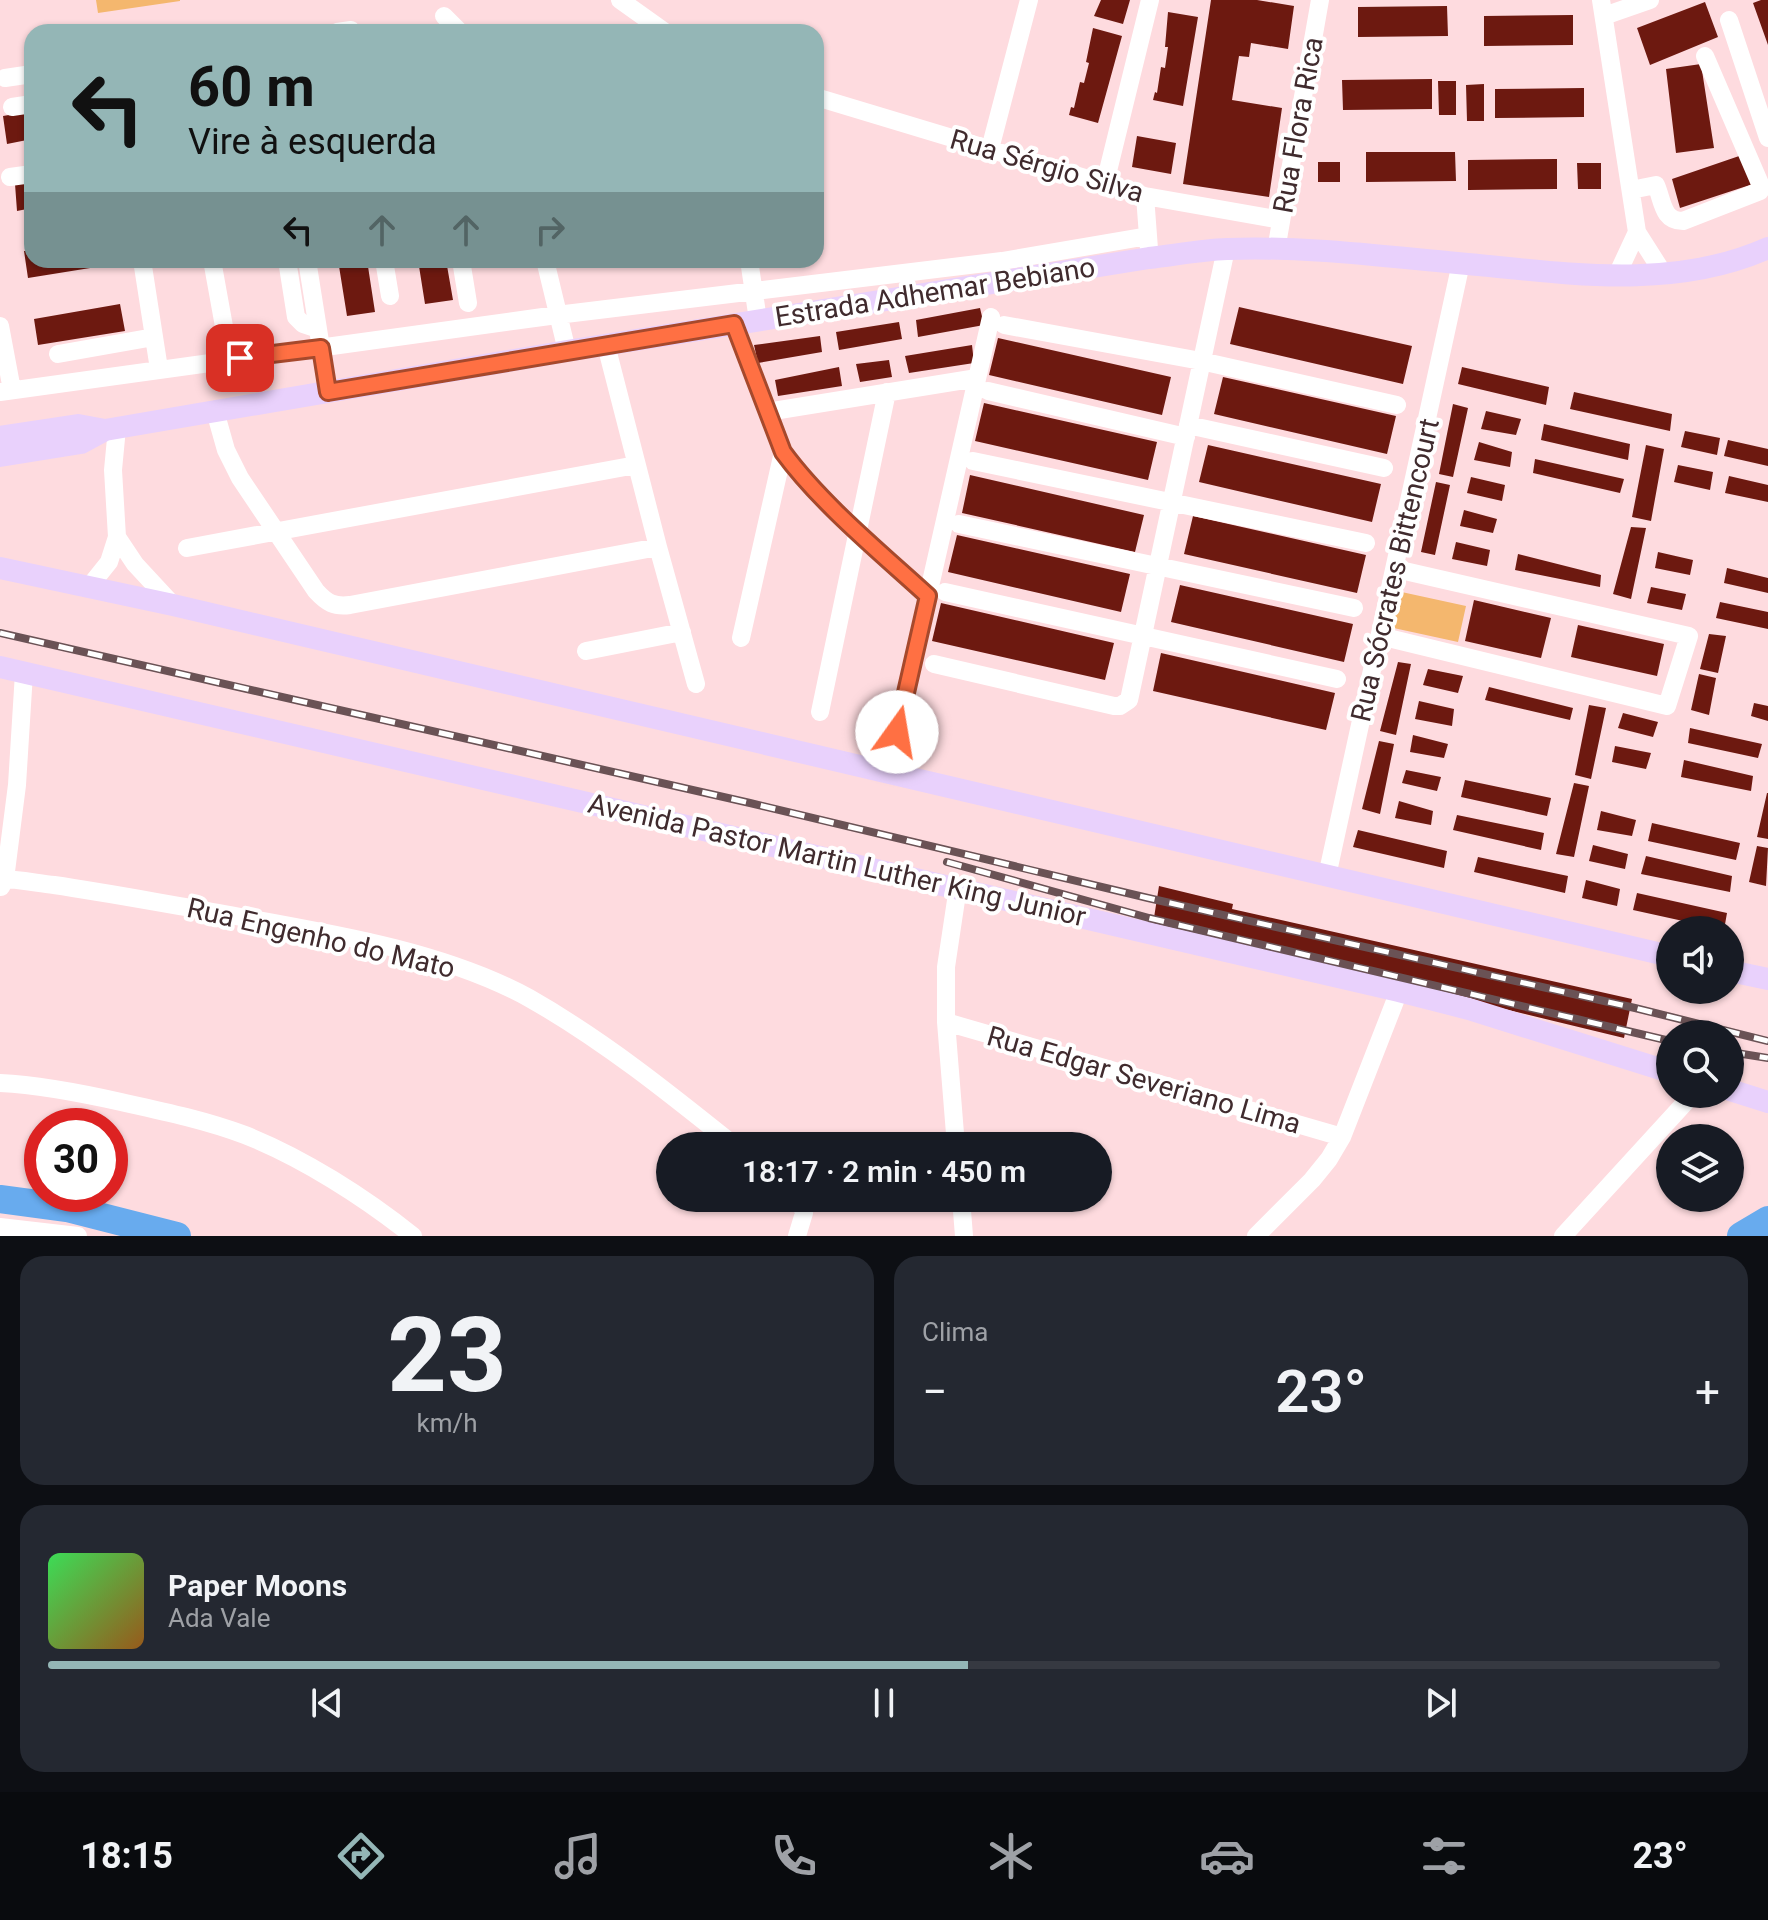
<!DOCTYPE html>
<html lang="pt">
<head>
<meta charset="utf-8">
<style>
  body { margin:0; font-family:Roboto,sans-serif; background:#242831; color:#f1f3f6; height:100vh; display:flex; flex-direction:column; font-size:30px; white-space:nowrap }
  * { box-sizing:border-box; margin:0 }
  p { font-size:26px; color:#9ea1a6 }
  .icon { flex:none; width:44px; height:44px; fill:none; stroke:currentColor; stroke-width:2; stroke-linecap:round; stroke-linejoin:round }
  .map { position:relative; height:1236px; overflow:hidden }
  .side { display:flex; flex-direction:column; gap:20px; padding:20px; background:#0d0f14; flex:1 }
  .side>* { flex:none }
  .hud { position:absolute; left:24px; top:24px; width:800px; height:244px; border-radius:24px; box-shadow:0 2px 6px #0004; background:#94b6b6; color:#111; overflow:hidden }
  .fabs { position:absolute; left:1656px; top:916px; display:grid; gap:16px }
  .fabs a { display:grid; place-items:center; width:88px; height:88px; border-radius:50%; background:#171b24; box-shadow:0 2px 6px #0004; font-size:40px }
  .speed { position:absolute; left:24px; top:1108px; display:flex; gap:16px; font-size:40px; font-weight:700; text-align:center }
  .speed>* { display:grid; place-content:center; width:104px; height:104px; border-radius:50%; background:#171b24; box-shadow:0 2px 6px #0004; line-height:1 }
  .speed .limit { border:12px solid #d22; background:#fff; color:#111 }
  .pin { position:absolute; display:grid; place-items:center; width:68px; height:68px; color:#fff; margin:-34px; border-radius:16px; box-shadow:0 4px 12px #0006 }
  .me { position:absolute; width:88px; margin:-44px; rotate:13deg; stroke-linejoin:round; filter:drop-shadow(0 0 6px #0008) }
  .turn { display:flex; align-items:center; gap:28px; height:168px; padding:0 32px; font-size:36px }
  .turn .icon { width:104px; height:104px; stroke-width:2.5 }
  .turn b { display:block; font-size:56px; line-height:68px }
  .lanes { display:flex; align-items:center; height:76px; padding:0 32px; background:#0003; justify-content:center; gap:40px; direction:ltr }
  .lanes .off { opacity:.35 }
  .big { font-size:60px; font-weight:600; line-height:1.1 }
  .side .tile { flex:1; display:flex; flex-direction:column; justify-content:center; gap:12px; min-width:0; padding:0 28px; border-radius:24px; background:#242831 }
  .side .dial { align-items:center; gap:0 }
  .dial b { font-size:104px; line-height:1 }
  .song { display:flex; align-items:center; gap:24px }
  .cover { width:96px; height:96px; border-radius:12px; background:linear-gradient(135deg,hsl(130 70% 55%),hsl(30 70% 35%)) }
  .played { height:8px; border-radius:4px; background:linear-gradient(90deg,#94b6b6 55%,#363941 55%) }
  .keys { display:flex; justify-content:space-around; direction:ltr }
  .heat { display:flex; justify-content:space-between; align-items:center; font-size:44px; direction:ltr }
  .side .tiles { flex:1; display:grid; gap:20px; grid-template-columns:1fr 1fr }
  .tile:last-child { grid-column:span 2 }
  .trip { position:absolute; left:656px; top:1132px; width:456px; height:80px; border-radius:40px; background:#171b24; box-shadow:0 2px 6px #0004; font-weight:600; line-height:80px; text-align:center }
  .tabs { display:flex; height:128px; justify-content:space-around; align-items:center; background:#090b0e; color:#9ea1a6 }
  .tabs .icon { width:56px; height:56px }
  .tabs .selected { color:#94b6b6 }
  .tabs b { font-size:36px; color:#f1f3f6 }
  .map>svg:first-child { display:block }
</style>
</head>
<body>
<div class="map">
<svg width="1768" height="1236" viewBox="0 0 1768 1236">
  <rect width="100%" height="100%" fill="#fedbdf"/>
  <path fill="#f4b76e" d="M96,0h84v1l-82,12z
    M1397,591l69,15 -8,36 -69,-15z"/>
  <g fill="none" stroke-linecap="round" stroke-linejoin="round">
    <path stroke="#68abee" stroke-width="28" d="M0,1199l67,9 110,28
      M1741,1236l27,-16"/>
  </g>
  <path fill="#6d1910" d="M1101,0h29l-7,24 -29,-8z
    M1211,0h46l37,6 -6,43 -37,-6 -2,14 -10,-1 -7,44 50,8 -13,89 -86,-13z
    M1761,0h7v45l-15,-42z
    M1705,2l13,35 -68,28 -13,-37z
    M1447,6l1,30 -90,1v-30z
    M1168,12l30,5 -15,89 -30,-6 2,-8 2,1 4,-26 4,1 3,-21h-3z
    M1573,15v30l-89,1v-30z
    M1093,28l29,8 -24,87 -29,-8 2,-8 3,1 6,-26 4,1 5,-20 -3,-1z
    M1701,64l13,84 -38,5 -10,-84z
    M1432,79v30l-89,1 -1,-30z
    M1438,81h18v34h-17z
    M1484,84v37h-17l-1,-36z
    M1584,88v29l-89,1v-29z
    M32,111v28l-25,5 -4,-28z
    M1137,136l39,7 -5,31 -39,-7z
    M1366,152h89l1,29 -90,1z
    M1745,154l11,29 -76,25 -8,-29z
    M1557,159v30l-89,1v-30z
    M1318,162h22v20h-22z
    M1577,163h24v26h-23z
    M32,181v27l-15,3 -2,-27z
    M32,250v10h82l1,4 -87,14 -4,-27z
    M338,260h29l8,52 -28,4z
    M418,260h28l7,40 -28,4z
    M120,304l5,27 -87,14 -4,-26z
    M1239,307l173,39 -9,38 -173,-40z
    M980,308l4,17 -66,12 -2,-17z
    M899,322l3,17 -63,11 -3,-18z
    M820,336l2,16 -64,11 -4,-18z
    M998,338l173,39 -9,38 -173,-40z
    M972,345l2,18 -65,10 -4,-17z
    M889,360l3,17 -32,5 -4,-18z
    M839,367l3,19 -64,10 -3,-16z
    M1462,367l87,20 -3,18 -88,-21z
    M1223,377l173,39 -9,38 -173,-40z
    M1574,392l98,22 -2,17 -100,-22z
    M984,403l173,39 -9,38 -173,-39z
    M1453,404l15,4 -15,69 -14,-3z
    M1486,411l35,8 -5,16 -35,-6z
    M1544,424l86,20 -2,16 -87,-20z
    M1685,431l35,7 -3,17 -36,-8z
    M1728,440l40,9v17l-44,-10z
    M1479,442l33,10 -2,15 -36,-7z
    M1208,445l173,39 -9,38 -173,-40z
    M1646,445l18,4 -13,72 -19,-4z
    M1535,459l89,20 -4,14 -87,-20z
    M1678,465l35,7 -3,18 -36,-8z
    M970,475l174,40 -9,37 -173,-39z
    M1729,476l39,9v17l-43,-9z
    M1471,477l34,8 -3,16 -35,-8z
    M1436,482l14,3 -15,70 -14,-3z
    M1464,510l33,9 -4,14 -33,-7z
    M1193,516l173,39 -9,38 -173,-39z
    M1631,527l15,1 -15,71 -18,-5z
    M957,535l173,39 -9,38 -173,-40z
    M1456,542l34,8 -3,16 -35,-7z
    M1658,552l35,8 -3,15 -35,-7z
    M1518,554l83,21 -1,12 -85,-17z
    M1727,568l41,10v15l-44,-10z
    M1180,585l173,39 -9,38 -173,-40z
    M1651,587l35,7 -4,16 -35,-7z
    M1474,600l77,18 -10,40 -76,-17z
    M1720,602l48,10v17l-52,-11z
    M941,603l173,40 -9,37 -173,-39z
    M1578,625l86,19 -7,32 -86,-19z
    M1709,634l17,2 -8,37 -18,-4z
    M1161,653l174,40 -9,37 -173,-39z
    M1398,662l13,2 -15,71 -16,-4z
    M1428,669l35,7 -5,17 -35,-8z
    M1699,674l17,4 -7,37 -18,-5z
    M1489,687l84,21 -3,12 -85,-20z
    M1419,701l35,8 -2,17 -37,-7z
    M1754,703l14,3v15l-17,-5z
    M1589,705l17,3 -15,71 -16,-4z
    M1623,713l35,9 -5,15 -35,-9z
    M1690,728l72,16 -4,14 -70,-15z
    M1413,735l35,9 -4,14 -34,-6z
    M1379,741l15,3 -14,70 -18,-5z
    M1615,746l36,7 -5,16 -34,-7z
    M1684,760l69,16 -2,15 -70,-14z
    M1406,770l35,7 -4,14 -35,-8z
    M1465,780l86,18 -4,18 -86,-19z
    M1574,783l15,3 -15,71 -18,-3z
    M1767,793h1v46l-11,-2z
    M1399,801l34,10 -2,14 -36,-7z
    M1601,811l35,9 -4,16 -35,-6z
    M1457,815l87,18 -3,17 -88,-20z
    M1652,823l88,20 -4,17 -88,-19z
    M1358,830l89,21 -3,17 -91,-21z
    M1593,845l35,9 -3,15 -36,-8z
    M1757,846l11,2 -2,38 -17,-4z
    M1646,856l86,20 -2,16 -89,-18z
    M1478,857l90,19 -3,17 -91,-21z
    M1586,880l34,9 -3,17 -35,-8z
    M1159,886l74,18 -1,5 400,90 -8,39 -471,-114z
    M1637,893l90,20 -3,17 -91,-20z"/>
  <g fill="none" stroke-linecap="round" stroke-linejoin="round">
    <path stroke="#fff" stroke-width="18" d="M620,0l45,32
      M1601,0l36,232 26,41
      M444,16l16,16
      M1604,16l46,-16
      M1729,20l39,118
      M337,32l14,-2
      M5,78l27,-4
      M816,97l329,99 136,24
      M12,107l20,-3
      M990,149l39,-149
      M10,177l22,-3
      M1105,183l45,-183
      M1631,190l25,-5c7,16 6,36 27,36l77,-30 1,-5 -56,-130
      M1145,196l4,53
      M1276,250l44,-250
      M142,260l17,109
      M212,260l13,72
      M287,260l9,57 7,7 15,5
      M307,260l21,132
      M384,260l6,36
      M461,260l7,43
      M545,260l22,91
      M749,260l9,60
      M1617,275l20,-43
      M734,324l49,128c40,54 96,99 145,144
      M1004,325l197,36 196,44
      M0,326l12,64
      M606,345l52,202 38,137
      M58,354l96,-17
      M988,391l198,46
      M0,392l557,-77 445,-54 146,-25
      M215,411l11,39 14,28 76,113c11,12 18,16 34,14l308,-58
      M767,412l210,-34
      M1188,425l196,43
      M973,461l393,82
      M959,524l395,84
      M117,537l18,27 38,41
      M187,548l449,-83
      M89,587l20,-25 8,-25 -4,-67 4,-42
      M945,592l392,87
      M1380,636l287,70 22,-70 -293,-67
      M741,638l42,-186
      M586,651l96,-19
      M934,664l180,42h6l9,-6 97,-451
      M820,712l67,-320
      M897,732l94,-415
      M1327,876l134,-613
      M0,879c18,0 36,4 54,6 48,7 96,16 143,24 106,20 238,37 332,89 74,42 140,95 206,148
      M1,887l4,-8 12,-94 7,-112
      M946,1022l396,115
      M0,1083c40,2 81,10 121,19 41,9 84,18 124,33 58,23 119,62 168,101
      M956,1146l-10,-124v-55l12,-80
      M961,1198l3,38
      M0,1227l78,9
      M797,1236l7,-23 -5,-15
      M1256,1236l56,-56 17,-21 13,-22 57,-146
      M1563,1236l130,-142"/>
    <path stroke="#e9d1fc" stroke-width="22" d="M0,437l78,-12 27,5 462,-79 582,-93c26,-3 52,-8 78,-9 76,-3 154,7 230,14 103,9 213,29 311,-15
      M0,456l81,-13 24,-13
      M0,568l173,37 1497,351
      M0,667l1399,324 70,18 201,63
      M1730,971l38,8
      M1730,1090l38,12"/>
    <defs>
      <path id="rail" d="M0,633l750,170 398,95 487,110 133,33
        M947,862l202,56 521,123
        M1730,1052l38,6"/>
    </defs>
    <use href="#rail" stroke="#6a5255" stroke-width="8"/>
    <use href="#rail" stroke="#fff" stroke-width="5" stroke-dasharray="15" stroke-linecap="butt"/>
  </g>
  <g fill="none" stroke-linecap="round" stroke-linejoin="round">
    <defs>
      <path id="route" d="M240,358l81,-10 7,44 406,-68 49,128c38,52 98,101 145,144l-31,136"/>
    </defs>
    <use href="#route" stroke="#a6492c" stroke-width="20"/>
    <use href="#route" stroke="#ff7043" stroke-width="14"/>
  </g>
  <g text-anchor="middle" dominant-baseline="central" stroke-width="8" stroke-linejoin="round" paint-order="stroke">
    <g font-size="28" fill="#402b2e" stroke="#fff">
      <text transform="translate(1298 125) rotate(-80)">Rua Flora Rica</text>
      <text transform="translate(1047 166) rotate(16)">Rua Sérgio Silva</text>
      <text transform="translate(935 292) rotate(-9)">Estrada Adhemar Bebiano</text>
      <text transform="translate(1395 570) rotate(-77)">Rua Sócrates Bittencourt</text>
      <text transform="translate(837 860) rotate(13)">Avenida Pastor Martin Luther King Junior</text>
      <text transform="translate(321 938) rotate(13)">Rua Engenho do Mato</text>
      <text transform="translate(1144 1080) rotate(16)">Rua Edgar Severiano Lima</text>
    </g>
  </g>
</svg>
<div class="fabs">
<a><svg class="icon" aria-label="sound" viewBox="0 0 24 24"><path d="M4 9h4l5-4v14l-5-4H4zM17 9q2 3 0 6"/></svg></a>
<a><svg class="icon" aria-label="search" viewBox="0 0 24 24"><circle cx="10" cy="10" r="6"/><path d="M15 15l6 6"/></svg></a>
<a><svg class="icon" aria-label="layers" viewBox="0 0 24 24"><path d="M12 4l9 5-9 5-9-5zM3 14l9 5 9-5"/></svg></a>
</div>
<div class="speed"><div class="limit">30</div></div>
<div class="pin" style="left:240px;top:358px;background:#d93025"><svg class="icon" aria-label="arrive" viewBox="0 0 24 24"><path d="M6 21V4h12l-3 4 3 4H6"/></svg></div>
<svg class="me" style="left:897px;top:732px" viewBox="-20 -20 40 40"><circle r="19" fill="#fff"/><path d="M0-13L10 11 0 6-10 11z" fill="#ff7043"/></svg>
<div class="trip">18:17 · 2 min · 450 m</div>
<div class="hud">
<div class="turn"><svg class="icon" aria-label="left" viewBox="0 0 24 24"><path d="M17 20v-9H6M10 6l-5 5 5 5"/></svg><div><b>60 m</b>Vire à esquerda</div></div>
<div class="lanes"><svg class="icon" aria-label="left" viewBox="0 0 24 24"><path d="M17 20v-9H6M10 6l-5 5 5 5"/></svg><svg class="icon off" aria-label="ahead" viewBox="0 0 24 24"><path d="M12 20V5M6 11l6-6 6 6"/></svg><svg class="icon off" aria-label="ahead" viewBox="0 0 24 24"><path d="M12 20V5M6 11l6-6 6 6"/></svg><svg class="icon off" aria-label="right" viewBox="0 0 24 24"><path d="M7 20v-9h11M14 6l5 5-5 5"/></svg></div>
</div>
</div>
<section class="side">
<div class="tiles">
<div class="tile dial"><b>23</b><p>km/h</p></div>
<div class="tile"><p>Clima</p>
<div class="heat"><a>−</a><b class="big">23°</b><a>+</a></div>
</div>
<div class="tile">
<div class="song"><i class="cover"></i><div><b>Paper Moons</b><p>Ada Vale</p></div></div>
<div class="played"></div>
<div class="keys"><svg class="icon" aria-label="previous" viewBox="0 0 24 24"><path d="M18 5L8 12l10 7zM5 5v14"/></svg><svg class="icon" aria-label="pause" viewBox="0 0 24 24"><path d="M8 5v14M16 5v14"/></svg><svg class="icon" aria-label="next" viewBox="0 0 24 24"><path d="M6 5l10 7-10 7zM19 5v14"/></svg></div>
</div>
</div>
</section>
<nav class="tabs">
<b>18:15</b>
<svg class="icon selected" aria-label="directions" viewBox="0 0 24 24"><path d="M12 3l9 9-9 9-9-9zM9 14v-3h6M13 9l2 2-2 2"/></svg>
<svg class="icon" aria-label="music" viewBox="0 0 24 24"><path d="M9 18V5l10-2v13"/><circle cx="6" cy="18" r="3"/><circle cx="16" cy="16" r="3"/></svg>
<svg class="icon" aria-label="phone" viewBox="0 0 24 24"><path d="M5 4h4l2 5-3 2q2 4 5 5l2-3 5 2v4C11 20 4 13 5 4z"/></svg>
<svg class="icon" aria-label="climate" viewBox="0 0 24 24"><path d="M12 3v18M4 7l16 10M4 17L20 7"/></svg>
<svg class="icon" aria-label="car" viewBox="0 0 24 24"><path d="M5 17H2v-5l4-1 3-4h7l3 4 3 1v5h-3M9 17h6M6 11h13"/><circle cx="7" cy="17" r="2"/><circle cx="17" cy="17" r="2"/></svg>
<svg class="icon" aria-label="filters" viewBox="0 0 24 24"><path d="M4 7h16M4 17h16"/><circle cx="9" cy="7" r="2"/><circle cx="15" cy="17" r="2"/></svg>
<b>23°</b>
</nav>
</body>
</html>
